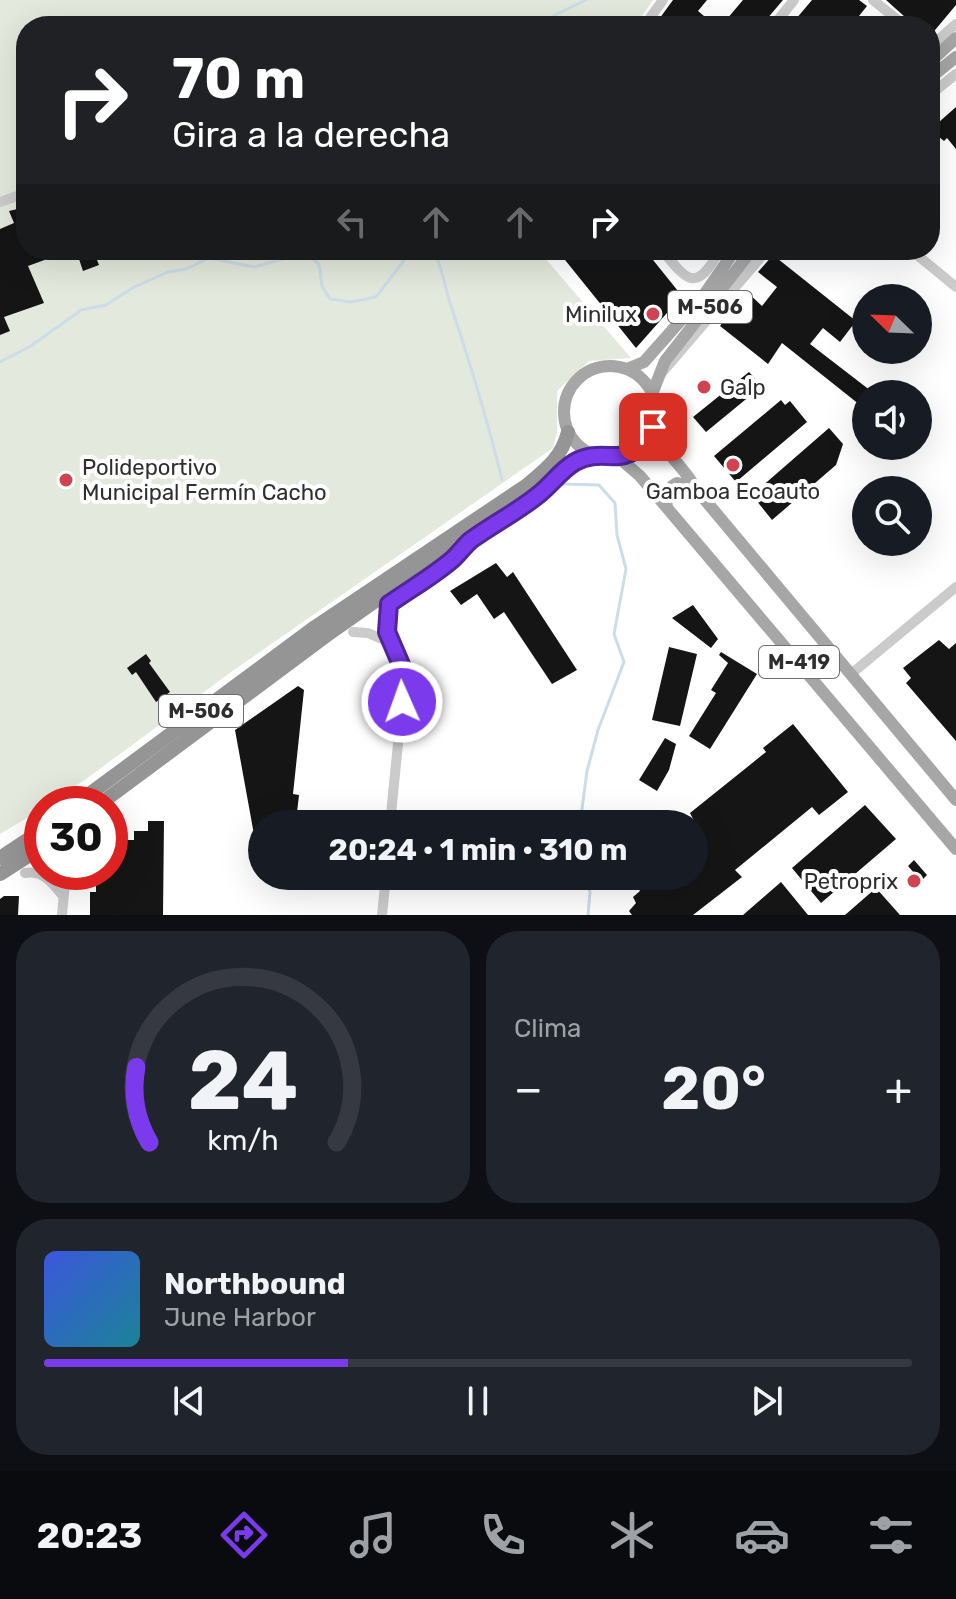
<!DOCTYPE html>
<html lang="es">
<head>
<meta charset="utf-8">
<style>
  body { margin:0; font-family:Rubik,sans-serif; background:#20242c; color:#f1f3f6; height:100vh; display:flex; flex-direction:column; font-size:30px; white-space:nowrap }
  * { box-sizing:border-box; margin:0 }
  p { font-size:26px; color:#9ea1a6 }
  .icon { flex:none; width:44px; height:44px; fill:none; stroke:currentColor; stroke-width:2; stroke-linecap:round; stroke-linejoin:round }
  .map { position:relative; height:915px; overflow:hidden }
  .side { display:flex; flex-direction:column; gap:16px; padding:16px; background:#0d0f14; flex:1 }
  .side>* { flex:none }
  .banner { position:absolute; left:16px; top:16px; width:924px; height:244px; border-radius:32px; box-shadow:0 8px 32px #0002; background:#202124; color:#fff; overflow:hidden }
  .needle { width:52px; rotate:293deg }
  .buttons { position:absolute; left:852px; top:284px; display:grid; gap:16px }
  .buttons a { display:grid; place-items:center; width:80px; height:80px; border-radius:50%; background:#171b24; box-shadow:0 8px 32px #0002; font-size:40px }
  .speed { position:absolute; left:24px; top:786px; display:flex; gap:16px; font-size:40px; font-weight:700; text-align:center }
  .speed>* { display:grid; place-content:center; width:104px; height:104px; border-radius:50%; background:#171b24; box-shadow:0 8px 32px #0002; line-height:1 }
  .speed .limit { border:12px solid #d22; background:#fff; color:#111 }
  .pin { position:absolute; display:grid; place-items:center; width:68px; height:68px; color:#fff; margin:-34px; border-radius:16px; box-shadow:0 4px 12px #0006 }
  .me { position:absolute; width:88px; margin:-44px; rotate:358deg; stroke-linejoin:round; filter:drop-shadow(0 0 6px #0008) }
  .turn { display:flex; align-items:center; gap:28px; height:168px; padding:0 24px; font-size:36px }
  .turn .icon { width:104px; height:104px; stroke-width:2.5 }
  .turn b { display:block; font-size:56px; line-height:68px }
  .lanes { display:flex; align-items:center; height:76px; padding:0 24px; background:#0003; justify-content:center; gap:40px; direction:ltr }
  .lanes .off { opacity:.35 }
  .big { font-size:60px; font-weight:700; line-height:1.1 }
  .side .widget { flex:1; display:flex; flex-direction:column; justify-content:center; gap:12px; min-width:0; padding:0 28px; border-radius:32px; background:#20242c }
  .side .dial { align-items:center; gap:0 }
  .dial svg { height:208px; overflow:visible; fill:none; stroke:#363941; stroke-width:7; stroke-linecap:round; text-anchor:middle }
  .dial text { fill:#f1f3f6; stroke:none }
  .song { display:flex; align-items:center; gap:24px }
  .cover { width:96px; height:96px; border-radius:12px; background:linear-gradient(135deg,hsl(230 70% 55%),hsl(190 70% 35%)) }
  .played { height:8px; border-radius:4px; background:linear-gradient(90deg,#7c3aed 35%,#363941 35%) }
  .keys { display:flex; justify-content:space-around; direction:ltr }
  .heat { display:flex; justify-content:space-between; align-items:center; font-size:44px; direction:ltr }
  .side .tiles { flex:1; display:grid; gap:16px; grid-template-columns:1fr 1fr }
  .widget:last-child { grid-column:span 2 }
  .trip { position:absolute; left:248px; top:810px; width:460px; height:80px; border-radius:40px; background:#171b24; box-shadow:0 8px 32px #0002; font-weight:700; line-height:80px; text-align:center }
  .menu { display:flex; height:128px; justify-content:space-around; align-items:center; background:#090b0e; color:#9ea1a6 }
  .menu .icon { width:56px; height:56px }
  .menu .current { color:#7c3aed }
  .menu b { font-size:36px; color:#f1f3f6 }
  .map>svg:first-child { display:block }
</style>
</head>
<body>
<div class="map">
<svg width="956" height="915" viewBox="0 0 956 915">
  <rect width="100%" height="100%" fill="#fff"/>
  <path fill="#e4e9dd" d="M0,0h653l-18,26h-609v224h512l93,108 -42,3 -32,30v42l-4,15 -319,222 -148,109 -38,25h-6v5l-42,25z"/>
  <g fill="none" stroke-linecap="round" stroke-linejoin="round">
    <path stroke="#cbdde7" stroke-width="3" d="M543,26l12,-11 31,-15
      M433,250c10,18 12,39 19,59 19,57 36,113 50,171
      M0,362l31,-16 50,-36 25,-5 28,-18 34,-15 18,-3 23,-11 45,9 50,-14 15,11 3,22 8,13 21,3 25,-5 36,-47
      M562,484l37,1 16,18 2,32 9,34 -12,65 10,28 -26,68 -11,41 -7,53
      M587,876l3,16 -2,23"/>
  </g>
  <path fill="#151515" d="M673,0h34l-9,11 18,15h-62z
    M743,0h40l-22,26h-40z
    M812,0h47l8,6 -16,20h-61z
    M886,0h70v5l-26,31v-10h-15z
    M956,107v42l-9,-11 -3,3 -14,-11z
    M26,207v43l43,1 -41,15 16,37 -40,14 6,14 -10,4v-106l14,-6 -5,-12z
    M76,250h17l6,15 -16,6z
    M557,250h88l37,46 -46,52z
    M773,255l83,66 -16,21 -17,-14 -13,16 61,47 -5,3 -6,11 -78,-62 -14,21 -48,-38 26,-35 16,15 15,-19 -19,-15z
    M749,372l13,14 -56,46 -13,-15z
    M781,400l4,5 5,-4 17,21 -71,60 -22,-26z
    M829,428l14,16 -7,21 -64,55 -20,-25z
    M496,563l11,14 6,-5 64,98 -25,14 -48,-72 -10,7 -17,-25 -16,11 -11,-14z
    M693,605l25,34 -7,9 -39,-30z
    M939,640l10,9 7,-6v98l-50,-58 5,-5 -8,-10z
    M669,647l28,7 -17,72 -28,-6z
    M721,652l36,22 -47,75 -21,-13 27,-43 -5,-3 17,-27 -9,-8z
    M146,654l5,7 -2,2 21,29 -14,10 -20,-30 -4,3 -5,-7z
    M298,686l6,4 -11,104 6,1 -3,26 -7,3h-27v13l-7,3 -20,-110z
    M793,724l55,68 -29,23 -7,-8 -77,63 7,7 -49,38h-61l-3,-4 7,-8 -3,-6 7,-6 -4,-6 8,-9h50v-55l-4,-8 76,-61 -3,-4z
    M665,738l11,6 -7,26 -12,21 -18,-11z
    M865,805l31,34 -75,64 -29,-35z
    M148,821h16l-1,94h-73v-23h6v-20h14v-22h11v-10h13v-9h14z
    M914,860l13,15 -6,6 -13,-15z
    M781,882l27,33h-65z
    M876,888l24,27h-55z
    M4,896h15l-1,19h-18v-16z"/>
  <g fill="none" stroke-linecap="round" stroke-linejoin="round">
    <path stroke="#cbcbcb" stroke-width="10" d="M873,0l32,26
      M644,26l19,-26
      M773,26l21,-26
      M930,47l26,-23
      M930,95l26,-21
      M0,202l26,-9
      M662,250c26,32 34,43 58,0
      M911,250l45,37
      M660,375l107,-125
      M389,604l-2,28 18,42 -15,150
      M353,632l15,1 23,10
      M851,674l105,-87
      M25,873c18,-3 27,9 37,22
      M62,915l4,-43
      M382,915l4,-39"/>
    <path stroke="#a6a6a6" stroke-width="12" d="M930,62l26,-24
      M930,78l26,-21
      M564 412a46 46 0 1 1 92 0a46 46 0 1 1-92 0Z
      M627,369l17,-7 62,-70 29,-42
      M652,394l13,-33 87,-111
      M653,427c8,25 31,38 42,61l261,312
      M618,457l22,19 316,373
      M667,507c-2,-12 -1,-18 10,-24l18,5"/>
    <path stroke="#959595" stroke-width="14" d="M389,604l25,-18
      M76,804l239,-177 212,-142c19,-16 35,-28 41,-53
      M100,804l230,-171 61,-43 114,-71 33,-24 31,-28 9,-6 17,-5
      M0,858l42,-28
      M0,874l42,-27"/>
  </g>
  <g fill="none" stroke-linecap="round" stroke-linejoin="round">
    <defs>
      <path id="route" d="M402,702l3,-28 -18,-42 2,-28c21,-15 46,-29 65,-46 6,-6 11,-13 17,-18 22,-16 46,-28 67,-45 13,-10 23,-25 37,-33 33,-18 52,14 78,-35"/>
    </defs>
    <use href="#route" stroke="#51269a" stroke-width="20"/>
    <use href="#route" stroke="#7c3aed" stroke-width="14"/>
  </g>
  <g fill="#d14350" stroke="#fff" stroke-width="3">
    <circle cx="653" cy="314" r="8"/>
    <circle cx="704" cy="387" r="8"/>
    <circle cx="733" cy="465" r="8"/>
    <circle cx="66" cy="480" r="8"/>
    <circle cx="914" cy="881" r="8"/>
  </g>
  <g text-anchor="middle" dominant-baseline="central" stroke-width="8" stroke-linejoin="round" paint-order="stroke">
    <g fill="#fff" stroke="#6d6d6d" stroke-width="2">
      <rect x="668" y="291" width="84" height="32" rx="6"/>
      <rect x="759" y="646" width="80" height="32" rx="6"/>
      <rect x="159" y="695" width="84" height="32" rx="6"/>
    </g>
    <g font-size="20" font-weight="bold" fill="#2e2e2e">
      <text x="710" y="307">M-506</text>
      <text x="799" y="662">M-419</text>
      <text x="201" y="711">M-506</text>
    </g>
    <g font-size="22" fill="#2e2e2e" stroke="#fff" text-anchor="end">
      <text x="637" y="314">Minilux</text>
      <text x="720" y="387" text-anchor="start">Galp</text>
      <text x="82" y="467" text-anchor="start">Polideportivo<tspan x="82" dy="25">Municipal Fermín Cacho</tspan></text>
      <text x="733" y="491" text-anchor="middle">Gamboa Ecoauto</text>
      <text x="898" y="881">Petroprix</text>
    </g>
  </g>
</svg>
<div class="buttons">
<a><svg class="needle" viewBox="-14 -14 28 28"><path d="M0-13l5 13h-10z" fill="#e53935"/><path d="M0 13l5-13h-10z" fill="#9ea1a6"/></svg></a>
<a><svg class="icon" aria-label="sound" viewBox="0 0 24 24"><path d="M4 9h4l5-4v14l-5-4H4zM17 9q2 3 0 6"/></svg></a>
<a><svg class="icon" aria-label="search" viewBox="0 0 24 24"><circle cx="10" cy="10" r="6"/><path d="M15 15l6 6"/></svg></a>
</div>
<div class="speed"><div class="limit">30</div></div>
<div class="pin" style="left:653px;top:427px;background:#d93025"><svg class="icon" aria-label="arrive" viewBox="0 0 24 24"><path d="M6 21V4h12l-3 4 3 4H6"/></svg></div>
<svg class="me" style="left:402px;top:702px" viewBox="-20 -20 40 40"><circle r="17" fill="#7c3aed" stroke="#fff" stroke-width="3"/><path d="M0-11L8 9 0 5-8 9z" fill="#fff"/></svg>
<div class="trip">20:24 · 1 min · 310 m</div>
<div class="banner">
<div class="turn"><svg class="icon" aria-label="right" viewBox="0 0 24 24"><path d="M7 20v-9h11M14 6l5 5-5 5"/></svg><div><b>70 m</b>Gira a la derecha</div></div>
<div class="lanes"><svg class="icon off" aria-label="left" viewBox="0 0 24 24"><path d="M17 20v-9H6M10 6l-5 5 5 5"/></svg><svg class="icon off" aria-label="ahead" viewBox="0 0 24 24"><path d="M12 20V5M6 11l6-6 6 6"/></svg><svg class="icon off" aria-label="ahead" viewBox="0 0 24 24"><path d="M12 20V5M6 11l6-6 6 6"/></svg><svg class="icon" aria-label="right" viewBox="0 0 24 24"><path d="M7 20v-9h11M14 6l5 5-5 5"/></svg></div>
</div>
</div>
<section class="side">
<div class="tiles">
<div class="widget dial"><svg viewBox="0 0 100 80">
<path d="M14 69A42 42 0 1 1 86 69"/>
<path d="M14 69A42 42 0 0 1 9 40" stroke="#7c3aed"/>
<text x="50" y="56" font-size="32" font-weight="700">24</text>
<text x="50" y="72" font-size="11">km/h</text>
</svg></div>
<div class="widget"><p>Clima</p>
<div class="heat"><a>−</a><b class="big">20°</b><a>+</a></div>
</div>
<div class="widget">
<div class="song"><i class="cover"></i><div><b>Northbound</b><p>June Harbor</p></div></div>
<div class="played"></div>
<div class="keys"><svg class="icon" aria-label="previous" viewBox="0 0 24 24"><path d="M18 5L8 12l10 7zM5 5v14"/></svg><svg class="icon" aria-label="pause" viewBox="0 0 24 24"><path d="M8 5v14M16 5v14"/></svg><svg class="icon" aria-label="next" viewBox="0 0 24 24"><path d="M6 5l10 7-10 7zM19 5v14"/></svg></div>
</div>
</div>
</section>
<nav class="menu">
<b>20:23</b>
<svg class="icon current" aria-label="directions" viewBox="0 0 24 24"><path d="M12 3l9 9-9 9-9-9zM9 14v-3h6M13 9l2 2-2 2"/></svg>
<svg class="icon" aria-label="music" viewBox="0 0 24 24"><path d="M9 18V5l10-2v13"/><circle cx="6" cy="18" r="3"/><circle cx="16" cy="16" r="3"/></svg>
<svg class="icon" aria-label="phone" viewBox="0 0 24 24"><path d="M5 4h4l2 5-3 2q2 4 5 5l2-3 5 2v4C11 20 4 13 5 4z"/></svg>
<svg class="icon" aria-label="climate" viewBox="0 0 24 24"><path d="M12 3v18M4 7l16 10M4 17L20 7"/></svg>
<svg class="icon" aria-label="car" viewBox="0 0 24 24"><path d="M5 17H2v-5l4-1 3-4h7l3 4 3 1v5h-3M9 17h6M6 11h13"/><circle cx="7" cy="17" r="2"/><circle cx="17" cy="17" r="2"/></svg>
<svg class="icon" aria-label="filters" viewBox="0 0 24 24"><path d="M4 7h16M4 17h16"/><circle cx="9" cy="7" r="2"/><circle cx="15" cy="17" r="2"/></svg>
</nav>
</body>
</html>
